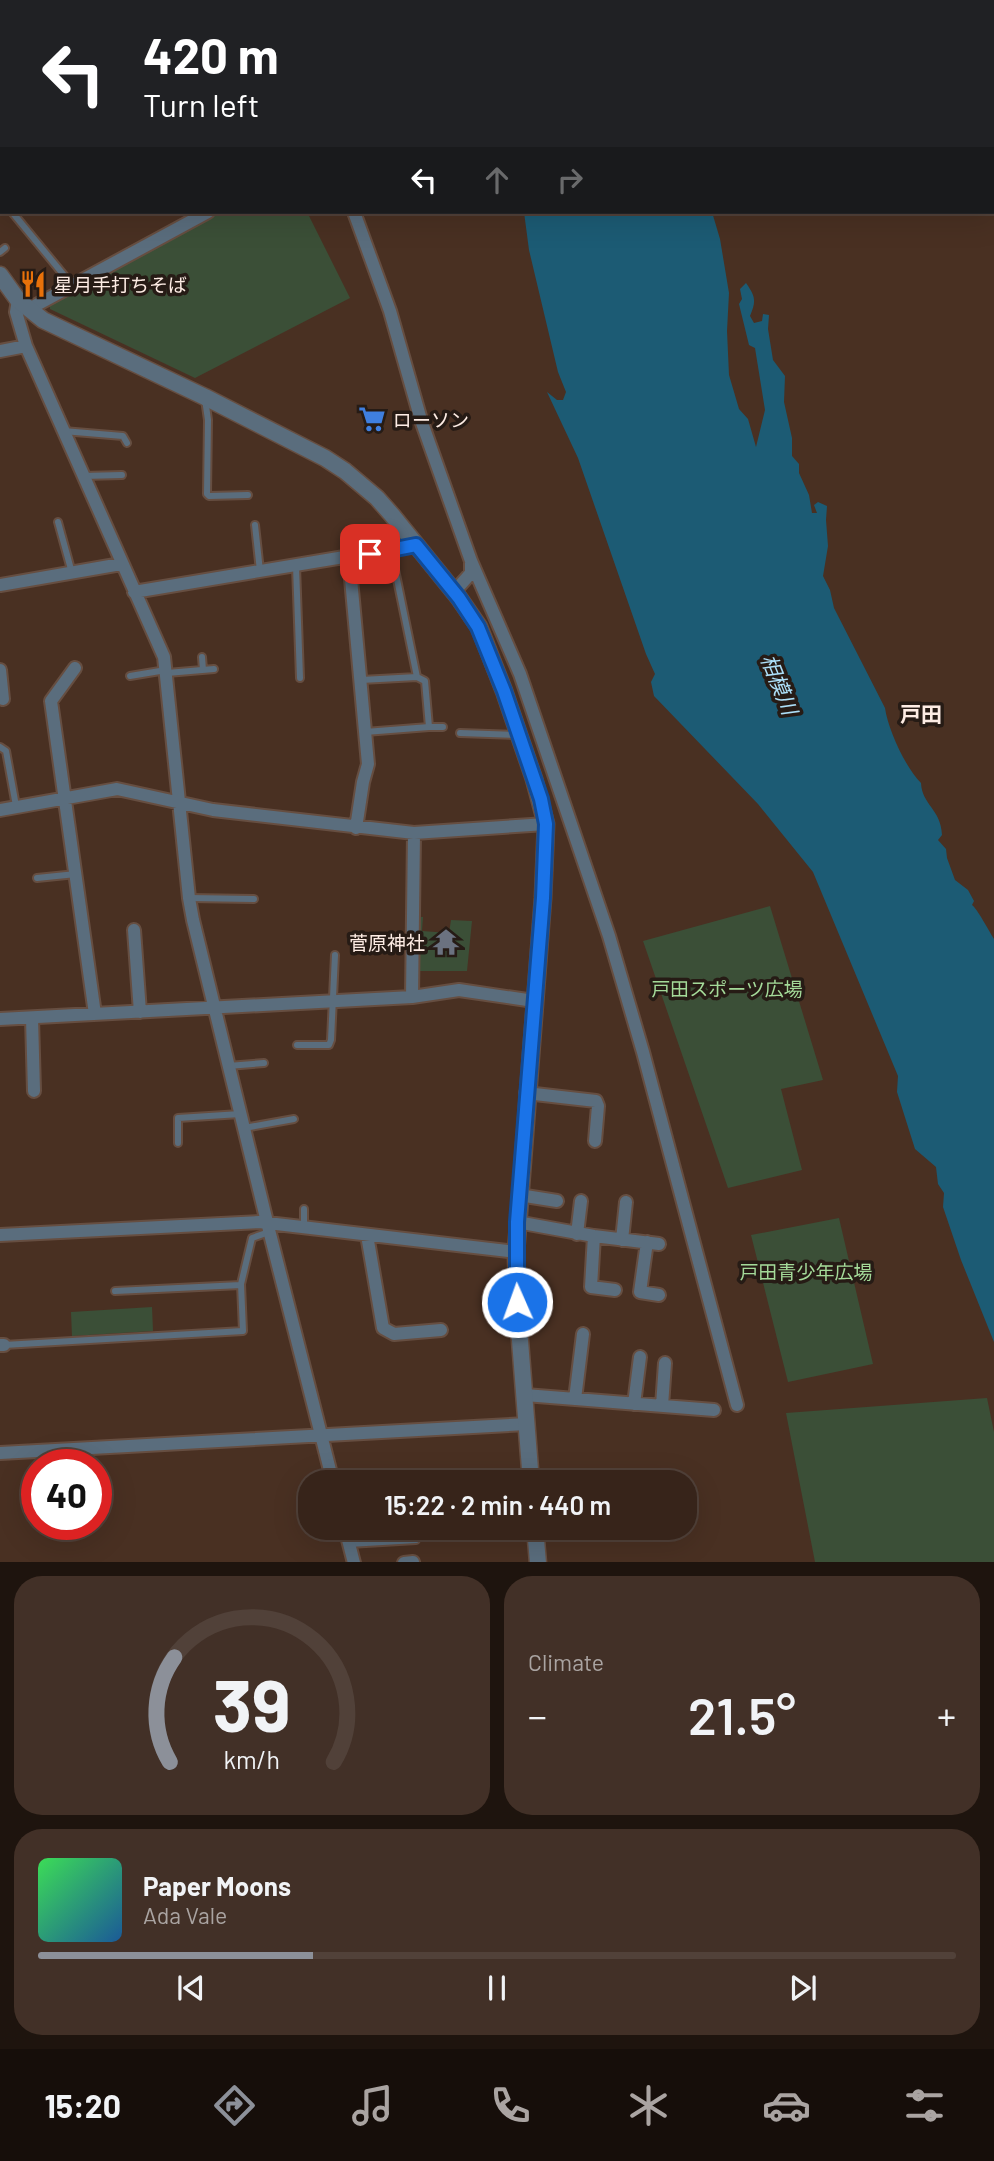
<!DOCTYPE html>
<html lang="en">
<head>
<meta charset="utf-8">
<style>
  body { margin:0; font-family:Barlow,"Noto Sans JP",sans-serif; background:#423027; color:#f1f3f6; height:100vh; display:flex; flex-direction:column; font-size:26px; white-space:nowrap }
  * { box-sizing:border-box; margin:0 }
  p { font-size:23px; color:#aaa4a2 }
  .icon { flex:none; width:38px; height:38px; fill:none; stroke:currentColor; stroke-width:2; stroke-linecap:round; stroke-linejoin:round }
  .map { position:relative; height:1562px; overflow:hidden }
  .side { display:flex; flex-direction:column; gap:14px; padding:14px; background:#1e140e; flex:1 }
  .side>* { flex:none }
  .banner { position:absolute; left:0px; top:0px; width:994px; height:214px; box-shadow:0 7px 28px #0002,0 0 0 2px #514139; background:#202124; color:#fff; overflow:hidden }
  .speed { position:absolute; left:21px; top:1449px; display:flex; gap:14px; font-size:35px; font-weight:700; text-align:center }
  .speed>* { display:grid; place-content:center; width:91px; height:91px; border-radius:50%; background:#37241a; box-shadow:0 7px 28px #0002,0 0 0 2px #514139; line-height:1 }
  .speed .limit { border:10px solid #d22; background:#fff; color:#111 }
  .pin { position:absolute; display:grid; place-items:center; width:60px; height:60px; color:#fff; margin:-30px; border-radius:14px; box-shadow:0 4px 10px #0006 }
  .me { position:absolute; width:77px; margin:-38px; rotate:358deg; stroke-linejoin:round; filter:drop-shadow(0 0 5px #0008) }
  .turn { display:flex; align-items:center; gap:24px; height:147px; padding:0 28px; font-size:32px }
  .turn .icon { width:91px; height:91px; stroke-width:2.5 }
  .turn b { display:block; font-size:49px; line-height:60px }
  .lanes { display:flex; align-items:center; height:66px; padding:0 28px; background:#0003; justify-content:center; gap:35px; direction:ltr }
  .lanes .off { opacity:.35 }
  .big { font-size:52px; font-weight:600; line-height:1.1 }
  .side .card { flex:1; display:flex; flex-direction:column; justify-content:center; gap:10px; min-width:0; padding:0 24px; border-radius:28px; background:#423027 }
  .side .dial { align-items:center; gap:0 }
  .dial svg { height:182px; overflow:visible; fill:none; stroke:#514139; stroke-width:7; stroke-linecap:round; text-anchor:middle }
  .dial text { fill:#f1f3f6; stroke:none }
  .song { display:flex; align-items:center; gap:21px }
  .cover { width:84px; height:84px; border-radius:10px; background:linear-gradient(135deg,hsl(130 70% 55%),hsl(210 70% 35%)) }
  .played { height:7px; border-radius:4px; background:linear-gradient(90deg,#8c9099 30%,#514139 30%) }
  .keys { display:flex; justify-content:space-around; direction:ltr }
  .heat { display:flex; justify-content:space-between; align-items:center; font-size:38px; direction:ltr }
  .side .tiles { flex:1; display:grid; gap:14px; grid-template-columns:1fr 1fr }
  .card:last-child { grid-column:span 2 }
  .trip { position:absolute; left:298px; top:1470px; width:399px; height:70px; border-radius:28px; background:#37241a; box-shadow:0 7px 28px #0002,0 0 0 2px #514139; font-weight:600; line-height:70px; text-align:center }
  .menu { display:flex; height:112px; justify-content:space-around; align-items:center; background:#160e0a; color:#aaa4a2 }
  .menu .icon { width:49px; height:49px }
  .menu .selected { color:#8c9099 }
  .menu b { font-size:32px; color:#f1f3f6 }
  .map>svg:first-child { display:block }
</style>
</head>
<body>
<div class="map">
<svg width="994" height="1563" viewBox="0 0 994 1563">
  <rect width="100%" height="100%" fill="#493022"/>
  <path fill="#583827" d="M0,0h234l1,2h-233l-2,125z"/>
  <path fill="#3b4f37" d="M211,212h96l43,86 -155,80 -145,-69 -1,-7z
    M770,906l53,174 -42,9 21,81 -74,18 -85,-247z
    M417,917h6l-1,14 27,2 2,-13 21,1 -5,50h-51z
    M839,1218l34,146 -85,18 -37,-147z
    M152,1307l1,24 -81,5 -1,-24z
    M987,1398l7,34v130h-179l-29,-149z"/>
  <path fill="#1c5b74" d="M524,212h188l8,27 9,54 -2,38 2,44 10,34 9,10 8,28 9,-37 -10,-62 -6,-3 -10,-41 3,-5 -2,-10 6,-6c10,14 10,18 4,33l4,7 8,-2 1,-7 6,1 -1,14 5,31 12,16 -1,26 8,36v18l7,8v9l10,22 3,18h5l-3,-8 4,-3 9,4 -1,14 2,26 -5,30 7,14 4,18 51,100c3,21 20,59 36,75 1,22 20,26 21,52l-4,5 8,9 1,9 8,22 13,10 6,11 -2,4c6,5 17,26 22,34v403l-33,-82 -18,-53 1,-14 -6,-9 -2,-17 -21,-18 -18,-57 1,-16 -85,-204 -55,-68 -104,-108 -3,-14 4,-8 -9,-20 -68,-196 -31,-66 10,8h6l3,-8 -8,-20 -29,-122z"/>
  <g fill="none" stroke-linecap="round" stroke-linejoin="round">
    <defs>
      <path id="service" d="M0,197l2,2
        M12,212l60,73
        M0,252l5,-4
        M205,399l3,21 -1,74 2,2 39,-1
        M63,431l60,5 4,7
        M83,476l39,-1
        M58,522l14,51
        M255,525l5,46
        M391,550l26,127
        M296,566l4,112
        M202,657l1,13
        M167,673l47,-4
        M130,676l36,-6
        M361,680l56,-3 8,4 4,46 -64,5
        M429,727h14
        M460,733l58,2
        M0,747l6,4 10,55
        M37,878l39,-4
        M189,898l65,1
        M297,1045h32l2,-5 4,-85
        M228,1066l36,-3
        M244,1128l50,-9
        M178,1143v-25l62,-4
        M304,1227v-18
        M115,1291l126,-6
        M4,1345l239,-14 -2,-47 11,-46 17,-6
        M349,1544l67,-4"/>
      <path id="minor" d="M272,0l1,2
        M0,133l2,-1
        M354,212l36,99 31,109 50,141 49,113 89,262 34,116 94,353
        M18,300l-2,12 10,34 138,311 25,241 4,22 74,302 66,260
        M29,309l179,-97
        M0,351l26,-5
        M349,557l19,207 -5,18 -7,46
        M0,585l121,-21
        M134,592l282,-47
        M454,592l17,-19v-12
        M75,668l-24,33 44,313
        M0,670l3,29
        M0,810l117,-21 96,21 201,23 132,-9
        M134,930l6,82
        M412,997l2,-164
        M32,1018l2,73
        M0,1019l412,-22 47,-7 75,11
        M526,1093l70,8 2,5 -3,35
        M519,1195l38,6
        M517,1222l77,14 65,8
        M577,1234l4,-33
        M0,1235l259,-13 257,30
        M367,1235l16,93 11,6 47,-4
        M594,1236l-3,51 24,3
        M622,1240l4,-38
        M647,1242l-7,50 19,3
        M0,1345h4
        M525,1395l189,15
        M575,1399l8,-65
        M634,1404l6,-47
        M662,1406l3,-43
        M0,1453l527,-29
        M345,1528l9,35
        M404,1563l9,-1"/>
      <path id="tertiary" d="M0,275l18,25 25,20 162,77 120,61 20,13 32,27 15,17 67,83 20,29 25,64 30,88 12,45 -3,74 -27,354 1,50 14,180
        M535,1528l3,35"/>
    </defs>
    <use href="#service" stroke="#664e41" stroke-width="10"/>
    <use href="#minor" stroke="#664e41" stroke-width="16"/>
    <use href="#tertiary" stroke="#664e41" stroke-width="19"/>
    <use href="#service" stroke="#5a6d7d" stroke-width="6"/>
    <use href="#minor" stroke="#5a6d7d" stroke-width="12"/>
    <use href="#tertiary" stroke="#5a6d7d" stroke-width="16"/>
  </g>
  <g fill="none" stroke-linecap="round" stroke-linejoin="round">
    <defs>
      <path id="route" d="M370,554l46,-9 43,53 19,29 26,64 37,108 5,25 -3,74 -26,324v80"/>
    </defs>
    <use href="#route" stroke="#114b97" stroke-width="18"/>
    <use href="#route" stroke="#1a73e8" stroke-width="12"/>
  </g>
  <defs>
    <symbol id="restaurant-bare" viewBox="-9 -9 18 18"><path d="M-5-6h1v4h1v-4h1v4h1v-4h1v5L-1.5 .5V6h-2V.5L-5-1ZM5-6V6H3V1.5H1.5Q1.5-4 5-6Z" fill="#e8710a" stroke="#261b15" stroke-width="2.5" paint-order="stroke"/></symbol>
    <symbol id="supermarket-bare" viewBox="-9 -9 18 18"><path d="M-6-5.5h2.5l.6 2H6L4.5 2H-2.5L-4.4-4H-6ZM-1.5 3.2a1.3 1.3 0 1 0 .1 0ZM3 3.2a1.3 1.3 0 1 0 .1 0Z" fill="#3f7fe0" stroke="#261b15" stroke-width="2.5" paint-order="stroke"/></symbol>
    <symbol id="temple-bare" viewBox="-9 -9 18 18"><path d="M0-6L5-2H3V0L6.5 2.5H4V6H1.5V3h-3V6H-4V2.5H-6.5L-3 0V-2H-5Z" fill="#6b7280" stroke="#261b15" stroke-width="2.5" paint-order="stroke"/></symbol>
  </defs>
  <g fill-rule="evenodd">
    <use href="#restaurant-bare" x="14" y="265" width="38" height="38"/>
    <use href="#supermarket-bare" x="353" y="400" width="38" height="38"/>
    <use href="#temple-bare" x="427" y="923" width="38" height="38"/>
  </g>
  <g text-anchor="middle" dominant-baseline="central" stroke-width="7" stroke-linejoin="round" paint-order="stroke">
    <g font-size="19" fill="#fdece4" stroke="#261b15" text-anchor="start">
      <text x="54" y="284">星月手打ちそば</text>
      <text x="393" y="419">ローソン</text>
      <text x="425" y="942" text-anchor="end">菅原神社</text>
    </g>
    <g font-size="19" fill="#a4da99" stroke="#261b15">
      <text x="727" y="988">戸田スポーツ広場</text>
      <text x="806" y="1271">戸田青少年広場</text>
    </g>
    <g font-size="21" font-style="italic" fill="#ade0f9" stroke="#261b15">
      <text transform="translate(780 684) rotate(68)">相模川</text>
    </g>
    <g font-size="21" font-weight="bold" fill="#fdece4" stroke="#261b15">
      <text x="921" y="713">戸田</text>
    </g>
  </g>
</svg>
<div class="speed"><div class="limit">40</div></div>
<div class="pin" style="left:370px;top:554px;background:#d93025"><svg class="icon" aria-label="arrive" viewBox="0 0 24 24"><path d="M6 21V4h12l-3 4 3 4H6"/></svg></div>
<svg class="me" style="left:517px;top:1302px" viewBox="-20 -20 40 40"><circle r="17" fill="#1a73e8" stroke="#fff" stroke-width="3"/><path d="M0-11L8 9 0 5-8 9z" fill="#fff"/></svg>
<div class="trip">15:22 · 2 min · 440 m</div>
<div class="banner">
<div class="turn"><svg class="icon" aria-label="left" viewBox="0 0 24 24"><path d="M17 20v-9H6M10 6l-5 5 5 5"/></svg><div><b>420 m</b>Turn left</div></div>
<div class="lanes"><svg class="icon" aria-label="left" viewBox="0 0 24 24"><path d="M17 20v-9H6M10 6l-5 5 5 5"/></svg><svg class="icon off" aria-label="ahead" viewBox="0 0 24 24"><path d="M12 20V5M6 11l6-6 6 6"/></svg><svg class="icon off" aria-label="right" viewBox="0 0 24 24"><path d="M7 20v-9h11M14 6l5 5-5 5"/></svg></div>
</div>
</div>
<section class="side">
<div class="tiles">
<div class="card dial"><svg viewBox="0 0 100 80">
<path d="M14 69A42 42 0 1 1 86 69"/>
<path d="M14 69A42 42 0 0 1 16 23" stroke="#8c9099"/>
<text x="50" y="56" font-size="32" font-weight="700">39</text>
<text x="50" y="72" font-size="11">km/h</text>
</svg></div>
<div class="card"><p>Climate</p>
<div class="heat"><a>−</a><b class="big">21.5°</b><a>+</a></div>
</div>
<div class="card">
<div class="song"><i class="cover"></i><div><b>Paper Moons</b><p>Ada Vale</p></div></div>
<div class="played"></div>
<div class="keys"><svg class="icon" aria-label="previous" viewBox="0 0 24 24"><path d="M18 5L8 12l10 7zM5 5v14"/></svg><svg class="icon" aria-label="pause" viewBox="0 0 24 24"><path d="M8 5v14M16 5v14"/></svg><svg class="icon" aria-label="next" viewBox="0 0 24 24"><path d="M6 5l10 7-10 7zM19 5v14"/></svg></div>
</div>
</div>
</section>
<nav class="menu">
<b>15:20</b>
<svg class="icon selected" aria-label="directions" viewBox="0 0 24 24"><path d="M12 3l9 9-9 9-9-9zM9 14v-3h6M13 9l2 2-2 2"/></svg>
<svg class="icon" aria-label="music" viewBox="0 0 24 24"><path d="M9 18V5l10-2v13"/><circle cx="6" cy="18" r="3"/><circle cx="16" cy="16" r="3"/></svg>
<svg class="icon" aria-label="phone" viewBox="0 0 24 24"><path d="M5 4h4l2 5-3 2q2 4 5 5l2-3 5 2v4C11 20 4 13 5 4z"/></svg>
<svg class="icon" aria-label="climate" viewBox="0 0 24 24"><path d="M12 3v18M4 7l16 10M4 17L20 7"/></svg>
<svg class="icon" aria-label="car" viewBox="0 0 24 24"><path d="M5 17H2v-5l4-1 3-4h7l3 4 3 1v5h-3M9 17h6M6 11h13"/><circle cx="7" cy="17" r="2"/><circle cx="17" cy="17" r="2"/></svg>
<svg class="icon" aria-label="filters" viewBox="0 0 24 24"><path d="M4 7h16M4 17h16"/><circle cx="9" cy="7" r="2"/><circle cx="15" cy="17" r="2"/></svg>
</nav>
</body>
</html>
